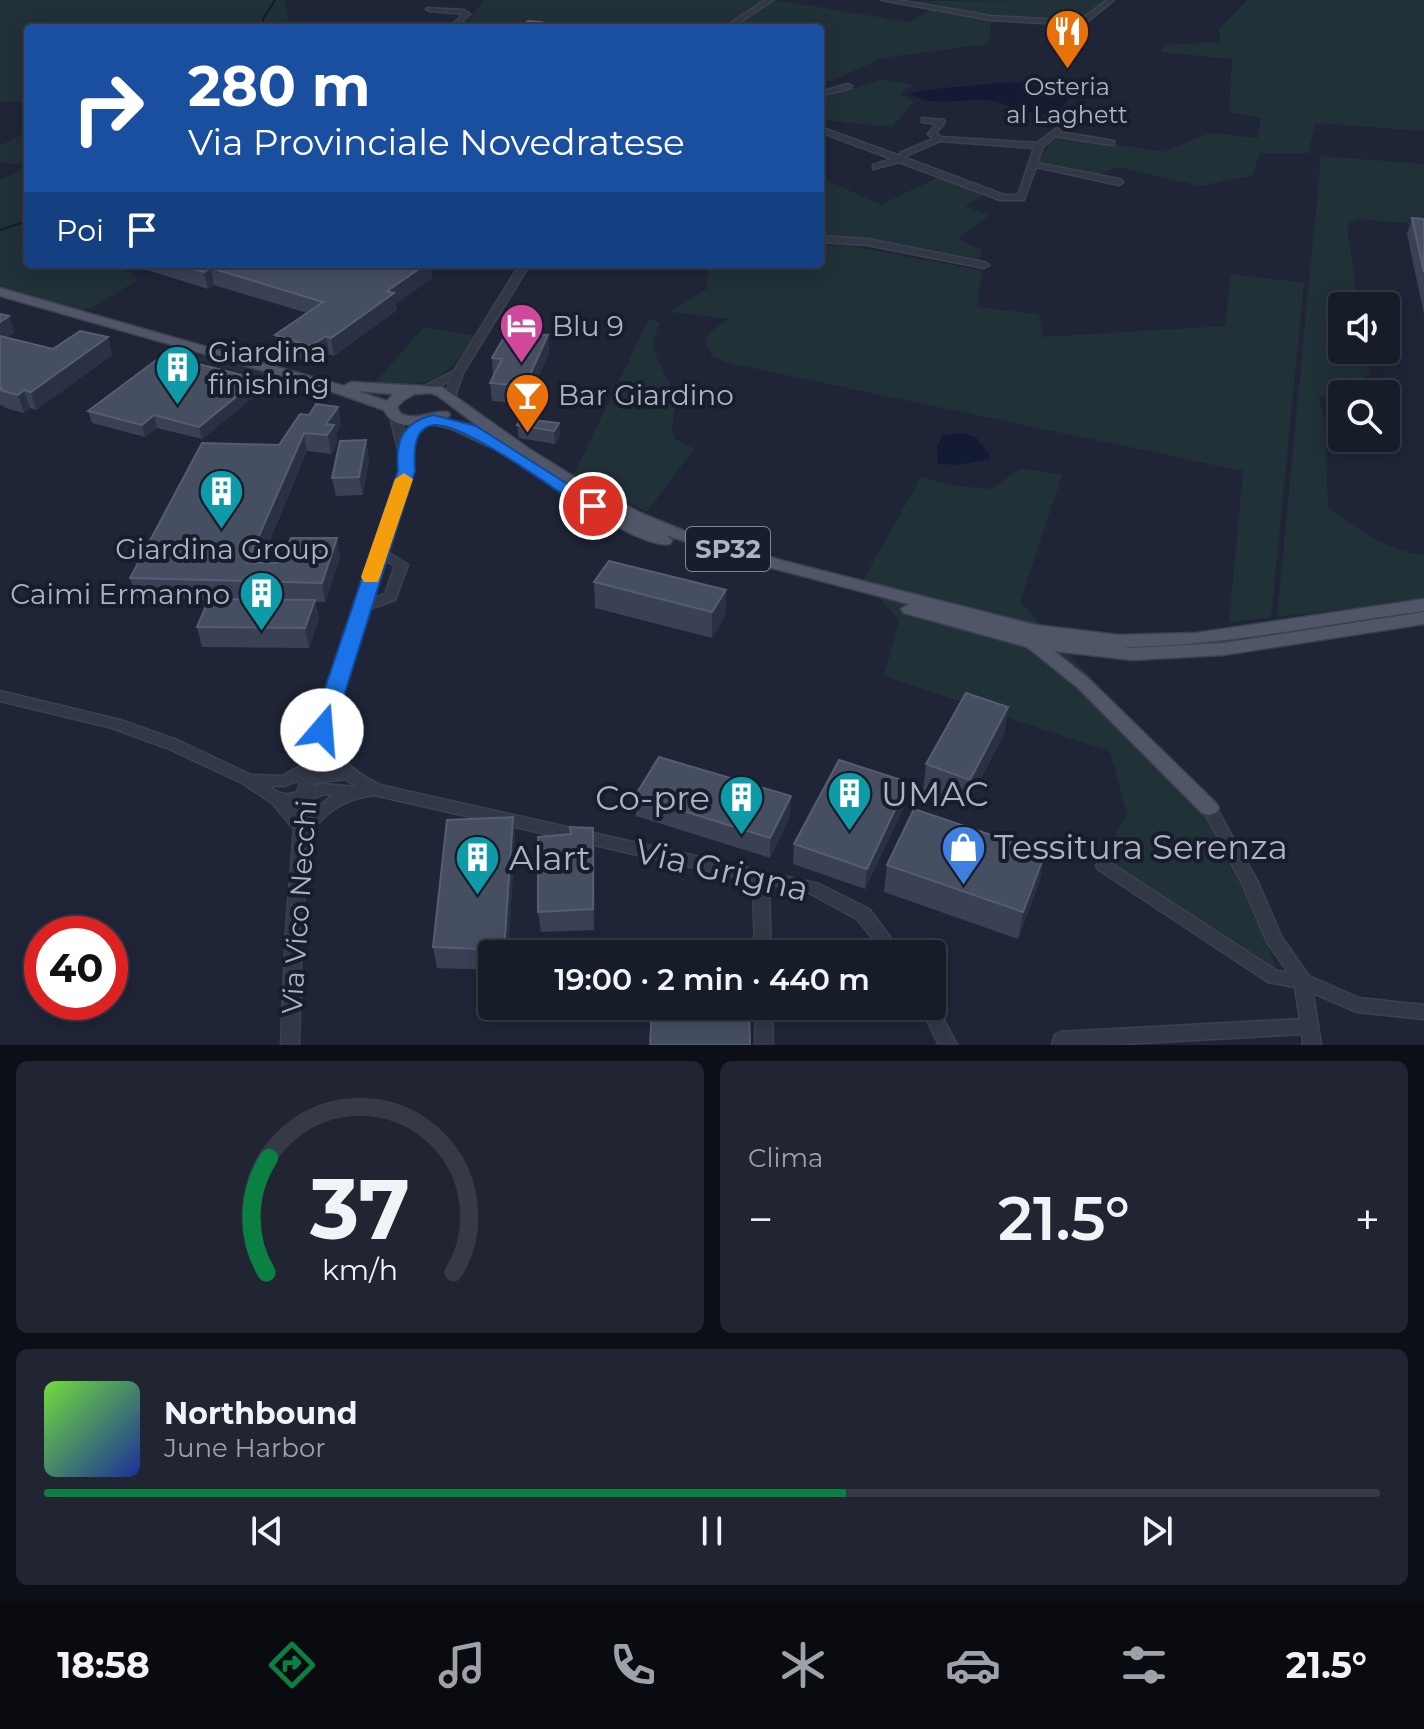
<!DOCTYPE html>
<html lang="it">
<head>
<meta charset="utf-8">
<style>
  body { margin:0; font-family:Montserrat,sans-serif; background:#202531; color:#f1f3f6; height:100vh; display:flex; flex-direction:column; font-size:30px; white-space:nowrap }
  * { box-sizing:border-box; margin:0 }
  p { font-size:26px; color:#9ea1a8 }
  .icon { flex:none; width:44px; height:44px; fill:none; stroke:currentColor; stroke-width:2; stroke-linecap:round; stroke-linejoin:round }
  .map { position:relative; height:1045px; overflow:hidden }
  .sheet { display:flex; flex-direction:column; gap:16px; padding:16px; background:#0d0f17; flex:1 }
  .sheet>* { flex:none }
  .top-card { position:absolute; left:24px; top:24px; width:800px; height:244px; border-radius:8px; box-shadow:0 4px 20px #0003,0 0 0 2px #363a46; background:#1a4fa0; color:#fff; overflow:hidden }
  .controls { position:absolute; left:1328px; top:292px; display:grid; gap:16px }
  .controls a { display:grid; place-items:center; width:72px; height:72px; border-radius:8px; background:#171c29; box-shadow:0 4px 20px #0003,0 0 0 2px #363a46; font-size:40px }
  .speed { position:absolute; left:24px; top:916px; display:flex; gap:16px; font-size:40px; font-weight:700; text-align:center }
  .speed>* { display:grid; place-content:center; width:104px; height:104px; border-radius:50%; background:#171c29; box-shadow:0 4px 20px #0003,0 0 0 2px #363a46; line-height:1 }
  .speed .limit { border:12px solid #d22; background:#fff; color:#111 }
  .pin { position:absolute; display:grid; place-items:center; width:68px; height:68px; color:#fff; margin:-34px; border:4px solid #fff; border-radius:50%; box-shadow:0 2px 8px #0007 }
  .me { position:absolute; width:88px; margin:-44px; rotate:18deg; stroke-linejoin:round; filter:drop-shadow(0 0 6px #0008) }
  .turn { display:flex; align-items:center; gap:28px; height:168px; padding:0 32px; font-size:36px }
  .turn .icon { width:104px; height:104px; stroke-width:2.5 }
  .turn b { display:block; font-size:56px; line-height:68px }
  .then { display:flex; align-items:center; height:76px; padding:0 32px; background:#0003; gap:16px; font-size:30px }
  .big { font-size:60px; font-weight:600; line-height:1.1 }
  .sheet .widget { flex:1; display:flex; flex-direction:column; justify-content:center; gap:12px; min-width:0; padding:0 28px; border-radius:12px; background:#202531 }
  .sheet .dial { align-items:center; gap:0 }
  .dial svg { height:208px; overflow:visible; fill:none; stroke:#363a46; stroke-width:7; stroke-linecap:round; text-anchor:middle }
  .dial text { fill:#f1f3f6; stroke:none }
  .song { display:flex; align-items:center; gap:24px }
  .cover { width:96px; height:96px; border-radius:12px; background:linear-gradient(135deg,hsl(100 70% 55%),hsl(230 70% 35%)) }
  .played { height:8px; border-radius:4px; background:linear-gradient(90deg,#0b8043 60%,#363a46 60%) }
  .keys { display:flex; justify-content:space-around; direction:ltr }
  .heat { display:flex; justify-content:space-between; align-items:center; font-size:44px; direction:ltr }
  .sheet .tiles { flex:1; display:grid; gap:16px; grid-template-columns:1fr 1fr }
  .widget:last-child { grid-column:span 2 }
  .trip { position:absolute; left:478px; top:940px; width:468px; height:80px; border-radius:8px; background:#171c29; box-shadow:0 4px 20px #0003,0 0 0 2px #363a46; font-weight:600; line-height:80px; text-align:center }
  .dock { display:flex; height:128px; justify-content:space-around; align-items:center; background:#090b10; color:#9ea1a8 }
  .dock .icon { width:56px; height:56px }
  .dock .selected { color:#0b8043 }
  .dock b { font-size:36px; color:#f1f3f6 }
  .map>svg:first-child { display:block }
</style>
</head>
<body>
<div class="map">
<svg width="1424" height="1045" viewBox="0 0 1424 1045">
  <rect width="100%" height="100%" fill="#1f2537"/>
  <path fill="#213138" d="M0,0h284l5,24 11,3 -272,1v73l-28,1z
    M484,0h282l-43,28h-212l-44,-6z
    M775,0l134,22 20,-12 -45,-9 224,-1 -22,22 -94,-4 -4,26 -106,14 -51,23 -11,-2v-51h-89z
    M1247,0h177v131l-108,-8 -8,30h-48l-8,23 -52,10 -82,-19 -20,8 -61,-12 18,-28 109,17 46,-19 48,5 3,-20 -32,-6 3,-53 -71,-7 2,-7 57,-3 -1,-13z
    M881,80l33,5 -14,9 14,8 -22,25 -72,-7v-22z
    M28,132v33l-28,-2v-18z
    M1321,156l103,8v61l-64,-6 -10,3 -3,6 12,78h-17v44h25l3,24 -51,24 6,23 3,87c28,20 61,44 96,47v45l-147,17z
    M28,166v98h73l34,10 1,7 -44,27 -12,2 -80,-23v-107z
    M820,177l61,28 58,-28 46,18 -20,11 24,9 -31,24 24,11 -3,10 -96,-18 -63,-7z
    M820,245l32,1 130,25 -5,36 62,7 4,23 182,-11 6,-52 73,9 -33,335 -42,4 14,-151 -510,-107 -21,-7 -7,-17 5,-8 19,-13 -59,-7 36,-23 3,-25h111z
    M649,319l11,4 -7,17v9l23,49 -4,30 3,11 19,10 -47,63 -74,-36z
    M424,327l52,9c-32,46 -48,52 -103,49z
    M205,355l75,21 4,6 -4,5 -16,-3 3,-4 -78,-22z
    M1021,468l41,7 -42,127 197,210 61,161 -174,-114 23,-46 -17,-61 -226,-76 15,-56 -36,-40 58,-103 35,9 35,3z"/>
  <path fill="#131b34" d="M1017,82l53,13c-16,39 -60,6 -86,5 -27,-1 -48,7 -75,-6 8,-5 91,-11 108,-12z
    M963,433l13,4 14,19 -1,3 -31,6 -20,-1 -1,-18 6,-11z"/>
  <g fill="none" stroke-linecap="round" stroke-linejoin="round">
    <path stroke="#131b34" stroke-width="2" d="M263,28v-9l12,-19
      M0,230l28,-9"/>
    <defs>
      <path id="minor" d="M765,0h8l-42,28h-8z
        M882,0h15l94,16 88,5 28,-21h7l-30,24 -3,17 -4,2 -4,-2 4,-16 -86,-5z
        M427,8l37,2 6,4 -14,14h-7l14,-14 -34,-3 -3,-2z
        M848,84l4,2 -1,2 -31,8v-4z
        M922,118l22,2 1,2 -9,11 5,4 96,6 20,-15 4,2 -1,2 54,9v4h-3l-56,-9 -12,11 -6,16 82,16 4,3 -4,3 -83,-18 -12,33h-24l-101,-38 -26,7v-4l19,-6 -72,-27v-5l80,29v-3l33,-14 -5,-5 8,-10 -14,-2zM940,141l94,7 -16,47h-14l-101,-38z
        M820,236l47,3 117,23 5,3 -5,3 -117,-23 -47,-3z
        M520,264h10l-67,109 -9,26h-8l-1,-2 5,-16 -20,10h-8l-1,-2 1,-2 32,-16z
        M395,414l5,3 5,17 17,-15 4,-1 5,3 -15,15 -6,13 3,22 -26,81 21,13 -13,35 -26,9 -39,124c12,29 22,38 50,52l439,99 50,25 34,45h-18l-28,-35 -48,-26 -40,-9 2,70h-16l-2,-73 -379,-86c-33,5 -42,14 -65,37l-7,98 -3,115h-18l5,-115 8,-101 -22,-26 -30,-20 -75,-35 -55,-20 -112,-27v-10l120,29 57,20 74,35 31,1 25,-14 9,-29 -1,-3 3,-4 38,-116 -1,-3 3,-4 16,-49 -1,-2 3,-3 25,-78 -3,-22 -8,-32zM385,560l10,6 -10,28 -12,5zM324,752l11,18 -17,2zM345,779l12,8 -34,-3 -10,3 2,-4zM297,781l3,2 -3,9c-12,5 -19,1 -29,-6h16zM324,794l9,1 -22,17 1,-13z
        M1209,802l5,2 44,78 23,54 28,40 50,22 65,7v14l-67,-7 -44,-19 8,52h-18l-1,-11 -197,11h-53l3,-10 6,-3 239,-13 -5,-32 -27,-5 -169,-112 -3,-4 3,-4 5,-2 5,2 168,109 11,1 -20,-28 -26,-61 -40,-75 2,-4z
        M932,1000l2,1 23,44h-18l-19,-39h12z
        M756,1006h16l1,39h-18z"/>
      <path id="major" d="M0,288l344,98 7,-4 91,5 86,61 56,35 59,31 49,20 92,27 252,64 83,10 77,-2 228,-34v12c-101,13 -200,35 -302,36l10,1 91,-5 201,-31v12l-201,31 -91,5 -78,-9 35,28 127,124 3,5 -3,5 -7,2 -7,-2 -125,-126 -50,-40 -123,-34 -3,-4 8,-5 -168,-44 -75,-25 6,5 -2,4c-25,5 -88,-39 -110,-53l-3,-3 6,-4 -62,-41 -2,4 -5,1c-21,-6 -36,-20 -59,-23 -20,-3 -40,7 -51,-15l-71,-25 -313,-89zM357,391l36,3 -6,7zM415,394l16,-1 7,3 56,42 -23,-13 -25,-6 4,-4 -2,-3c-17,-2 -29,9 -47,2l-4,-7 7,-7z"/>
    </defs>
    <use href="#minor" stroke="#3c4151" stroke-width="3"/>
    <use href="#major" stroke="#3c4151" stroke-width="3"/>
    <use href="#minor" fill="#333847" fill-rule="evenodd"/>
    <use href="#major" fill="#505668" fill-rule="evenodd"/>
  </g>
  <path fill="#3a4156" d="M1412,218l12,1v95l-17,-80z
    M128,264h302l2,14 -36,26 1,6 -63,46 -5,-2 -14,10 -37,-12 -3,-17 32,-22 -93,-28 -6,4z
    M0,314l9,2 5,17 -7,5 46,11 55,-12 4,18 -76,55 -6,-2 -6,5 -19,-5 -1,-2 -4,-1z
    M548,335l1,18 -23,51 -34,-3 -2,-18 3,-7 -1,-18z
    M261,391l-59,48 -45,-11 -12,9 -53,-14 -4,-12z
    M338,407l3,18 -5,8 1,10 -6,11 -24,-3 -47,112h21l56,-25 3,20 -15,44h-10l4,17 -10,29 -107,-1 -5,-20 12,-27 -73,-2 -6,-20 149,-133 30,-30z
    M537,413l1,8 21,2 1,12 -5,9 -36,-6 -2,-13z
    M366,440l3,19 -6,36 -27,1 -4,-18z
    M594,582l132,8 -1,26 -13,22 -117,-30z
    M1008,707l-4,27 -38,73 -43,-16 3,-27z
    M635,796l155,21 -20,41 -134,-42z
    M906,803l-41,86 -72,-25 1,-20z
    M513,817l2,20 -7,117h-16v16l-55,-2 -4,-21z
    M593,828l2,20 -1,82 -53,2 -3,-20z
    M887,865l153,15 -22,59 -134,-47z"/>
  <path fill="#2a3145" d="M426,264h4l2,14 -36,26 1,6 -63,46 -3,-18 56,-47z
    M211,268l3,17 -6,4 -4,-17z
    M9,316l5,17 -14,10v-21z
    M548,335l1,18 -23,51 -1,-18z
    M326,336l3,18 -14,10 -4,-18z
    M108,337l4,18 -76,55 -5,-18z
    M258,379l3,12 -59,48 -3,-12z
    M24,390l6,18 -6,5 -6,-18z
    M338,407l3,18 -5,8 1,10 -6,11 -5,-30z
    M154,415l3,13 -12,9 -3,-12z
    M559,423l1,12 -5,9 -1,-13z
    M304,433l3,18 -56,131 -4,-19z
    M366,440l3,19 -6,36 -4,-18z
    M337,538l3,20 -15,44 -3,-19z
    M726,590l-1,26 -13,22v-26z
    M315,600l4,19 -10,29 -4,-20z
    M1008,707l-4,27 -38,73 4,-27z
    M908,782l-2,21 -41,86 2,-20z
    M791,796l-1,21 -20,41v-20z
    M513,817l2,20 -7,117h-3z
    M593,828l2,20 -1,82 -1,-21z
    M1045,853l-5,27 -22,59 5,-27z"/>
  <path fill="#464e62" stroke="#565d71" stroke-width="2" d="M528,21l13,1 -7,6h-15z
    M1412,218l12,1v53z
    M179,264h247l-39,27 7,2 -63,45 -5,-2 -15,10 -36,-11 48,-33 -112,-34 -7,4z
    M0,314l9,2 -9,6z
    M80,331l28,6 -77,55 -7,-2 -6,5 -18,-5 2,-2h-2v-52l53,13z
    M507,332l41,3 -23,51 -35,-3 12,-24 -10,-1z
    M163,355l95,24 -59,48 -45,-12 -12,10 -54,-14z
    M316,404l22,3 -12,17 8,1 -7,10 -23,-2 -57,130h34l10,-25h46l-15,45 -192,-5 72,-135 77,2 21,-31 9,1z
    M525,412l12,1 -4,7 26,3 -5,8 -37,-6z
    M366,440l-7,37 -27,1 8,-37z
    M609,561l117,29 -14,22 -118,-30z
    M209,599l106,1 -10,28 -108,-1z
    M966,693l42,14 -38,73 -44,-16z
    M659,757l132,39 -21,42 -135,-42z
    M839,760l69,22 -41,87 -73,-25z
    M914,809l131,44 -22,59 -136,-47z
    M513,817l-9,133 -71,-3 14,-127z
    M570,827l23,1v81l-55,3v-75l33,-3z
    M652,1006h97l1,39h-100z"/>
  <path fill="#1a73e8" stroke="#114b97" stroke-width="2" d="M433,415l43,11 126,80 -3,4h-13c-29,-19 -120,-86 -151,-85 -23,1 -21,31 -20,46l-82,259 -3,5h-15l-4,-5 87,-259c-3,-30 4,-48 35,-56z"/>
  <path fill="#f59e0b" d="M404,473l9,6 -33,98 -2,5h-14l-3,-5 34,-98z"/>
  <defs>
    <symbol id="restaurant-pin" viewBox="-11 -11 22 30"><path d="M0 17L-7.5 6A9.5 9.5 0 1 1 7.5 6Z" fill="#e8710a" stroke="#181d2c"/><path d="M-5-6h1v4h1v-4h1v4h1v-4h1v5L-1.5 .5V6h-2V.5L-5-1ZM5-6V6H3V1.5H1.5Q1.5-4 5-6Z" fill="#fff"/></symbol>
    <symbol id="hotel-pin" viewBox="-11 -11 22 30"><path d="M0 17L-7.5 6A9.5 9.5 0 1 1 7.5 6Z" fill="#d1479c" stroke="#181d2c"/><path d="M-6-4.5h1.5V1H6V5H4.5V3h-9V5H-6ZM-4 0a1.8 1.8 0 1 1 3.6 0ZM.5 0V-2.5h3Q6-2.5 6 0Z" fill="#fff"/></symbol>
    <symbol id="building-pin" viewBox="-11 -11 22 30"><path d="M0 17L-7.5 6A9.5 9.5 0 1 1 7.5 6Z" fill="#0f9aa8" stroke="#181d2c"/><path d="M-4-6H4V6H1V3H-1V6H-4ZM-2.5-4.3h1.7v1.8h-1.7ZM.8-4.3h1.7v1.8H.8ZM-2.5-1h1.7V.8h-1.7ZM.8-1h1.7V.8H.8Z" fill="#fff"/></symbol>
    <symbol id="bar-pin" viewBox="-11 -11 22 30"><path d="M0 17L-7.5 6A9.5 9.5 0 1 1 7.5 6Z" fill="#e8710a" stroke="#181d2c"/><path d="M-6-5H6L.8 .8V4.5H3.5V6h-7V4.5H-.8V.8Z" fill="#fff"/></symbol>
    <symbol id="shop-pin" viewBox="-11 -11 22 30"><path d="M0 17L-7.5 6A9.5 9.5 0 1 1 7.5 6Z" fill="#3f7fe0" stroke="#181d2c"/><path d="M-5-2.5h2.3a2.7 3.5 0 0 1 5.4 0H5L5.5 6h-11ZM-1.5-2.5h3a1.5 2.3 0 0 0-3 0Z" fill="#fff"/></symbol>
  </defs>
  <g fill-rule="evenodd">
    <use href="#restaurant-pin" x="1042" y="6" width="51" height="69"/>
    <use href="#hotel-pin" x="496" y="300" width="51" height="69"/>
    <use href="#building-pin" x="152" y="342" width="51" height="69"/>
    <use href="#bar-pin" x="502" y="370" width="51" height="69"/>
    <use href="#building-pin" x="196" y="466" width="51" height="69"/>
    <use href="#building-pin" x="236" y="568" width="51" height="69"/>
    <use href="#building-pin" x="824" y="768" width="51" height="69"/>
    <use href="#building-pin" x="716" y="772" width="51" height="69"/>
    <use href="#shop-pin" x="938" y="822" width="51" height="69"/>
    <use href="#building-pin" x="452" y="832" width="51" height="69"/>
  </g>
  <g text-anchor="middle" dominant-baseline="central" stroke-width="8" stroke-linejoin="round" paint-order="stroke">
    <g font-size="24" fill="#adb2c4" stroke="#181d2c">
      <text x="1067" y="86">Osteria<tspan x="1067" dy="28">al Laghett</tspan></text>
    </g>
    <rect fill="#181d2c" stroke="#808596" stroke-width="2" x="686" y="527" width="84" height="44" rx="6"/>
    <g font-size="26" font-weight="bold" fill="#adb2c4">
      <text x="728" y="549">SP32</text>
    </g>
    <g font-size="28" fill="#adb2c4" stroke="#181d2c" text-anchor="start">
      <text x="552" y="326">Blu 9</text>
      <text x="208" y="352">Giardina<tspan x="208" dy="32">finishing</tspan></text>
      <text x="558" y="395">Bar Giardino</text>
      <text x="222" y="549" text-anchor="middle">Giardina Group</text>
      <text x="230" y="594" text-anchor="end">Caimi Ermanno</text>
    </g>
    <g font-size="28" fill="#adb2c4" stroke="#181d2c">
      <text transform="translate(299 907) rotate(-86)">Via Vico Necchi</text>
    </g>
    <g font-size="34" fill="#adb2c4" stroke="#181d2c" text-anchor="start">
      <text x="881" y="794">UMAC</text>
      <text x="710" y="798" text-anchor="end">Co-pre</text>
      <text x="994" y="847">Tessitura Serenza</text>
      <text x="509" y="858">Alart</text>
    </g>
    <g font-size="34" fill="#adb2c4" stroke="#181d2c">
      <text transform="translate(722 870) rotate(13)">Via Grigna</text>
    </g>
  </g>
</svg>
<div class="controls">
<a><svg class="icon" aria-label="sound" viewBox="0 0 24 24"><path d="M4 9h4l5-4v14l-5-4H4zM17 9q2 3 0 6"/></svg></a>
<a><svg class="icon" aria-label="search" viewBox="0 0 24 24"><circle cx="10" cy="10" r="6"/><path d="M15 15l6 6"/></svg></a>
</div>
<div class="speed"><div class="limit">40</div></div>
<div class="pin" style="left:593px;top:506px;background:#d93025"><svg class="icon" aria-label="arrive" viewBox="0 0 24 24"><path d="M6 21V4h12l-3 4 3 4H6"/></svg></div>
<svg class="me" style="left:322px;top:730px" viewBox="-20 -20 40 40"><circle r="19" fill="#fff"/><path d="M0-13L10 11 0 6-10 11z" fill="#1a73e8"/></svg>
<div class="trip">19:00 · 2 min · 440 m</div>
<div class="top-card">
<div class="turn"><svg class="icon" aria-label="right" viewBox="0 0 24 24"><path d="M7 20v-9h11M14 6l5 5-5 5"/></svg><div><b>280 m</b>Via Provinciale Novedratese</div></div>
<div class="then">Poi<svg class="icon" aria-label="arrive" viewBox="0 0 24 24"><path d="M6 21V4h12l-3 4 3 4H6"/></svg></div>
</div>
</div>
<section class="sheet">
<div class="tiles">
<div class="widget dial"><svg viewBox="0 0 100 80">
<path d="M14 69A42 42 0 1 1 86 69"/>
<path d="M14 69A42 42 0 0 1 15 25" stroke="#0b8043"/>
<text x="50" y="56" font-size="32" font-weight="700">37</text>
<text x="50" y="72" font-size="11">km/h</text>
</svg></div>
<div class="widget"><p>Clima</p>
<div class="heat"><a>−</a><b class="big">21.5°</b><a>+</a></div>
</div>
<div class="widget">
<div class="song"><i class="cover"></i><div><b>Northbound</b><p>June Harbor</p></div></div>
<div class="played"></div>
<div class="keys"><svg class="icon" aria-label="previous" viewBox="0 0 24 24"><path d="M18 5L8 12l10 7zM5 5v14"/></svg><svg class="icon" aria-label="pause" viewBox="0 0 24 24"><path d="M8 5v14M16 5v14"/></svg><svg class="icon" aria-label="next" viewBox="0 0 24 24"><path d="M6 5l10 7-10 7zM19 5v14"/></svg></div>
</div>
</div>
</section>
<nav class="dock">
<b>18:58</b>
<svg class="icon selected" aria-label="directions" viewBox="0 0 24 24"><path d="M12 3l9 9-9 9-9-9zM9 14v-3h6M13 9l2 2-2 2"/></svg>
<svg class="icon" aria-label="music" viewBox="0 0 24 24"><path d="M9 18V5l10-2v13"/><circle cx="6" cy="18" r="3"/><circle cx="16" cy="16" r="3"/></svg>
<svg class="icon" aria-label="phone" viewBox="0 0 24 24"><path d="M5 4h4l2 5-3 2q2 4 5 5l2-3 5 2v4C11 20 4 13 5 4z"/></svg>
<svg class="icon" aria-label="climate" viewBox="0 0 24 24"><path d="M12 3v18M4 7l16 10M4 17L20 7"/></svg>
<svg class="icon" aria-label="car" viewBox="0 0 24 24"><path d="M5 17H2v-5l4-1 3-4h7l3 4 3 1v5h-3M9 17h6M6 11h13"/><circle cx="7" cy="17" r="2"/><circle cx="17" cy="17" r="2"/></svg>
<svg class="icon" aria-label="filters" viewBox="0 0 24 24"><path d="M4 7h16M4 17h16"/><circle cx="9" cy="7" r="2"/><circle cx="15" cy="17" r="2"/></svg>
<b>21.5°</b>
</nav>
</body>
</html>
